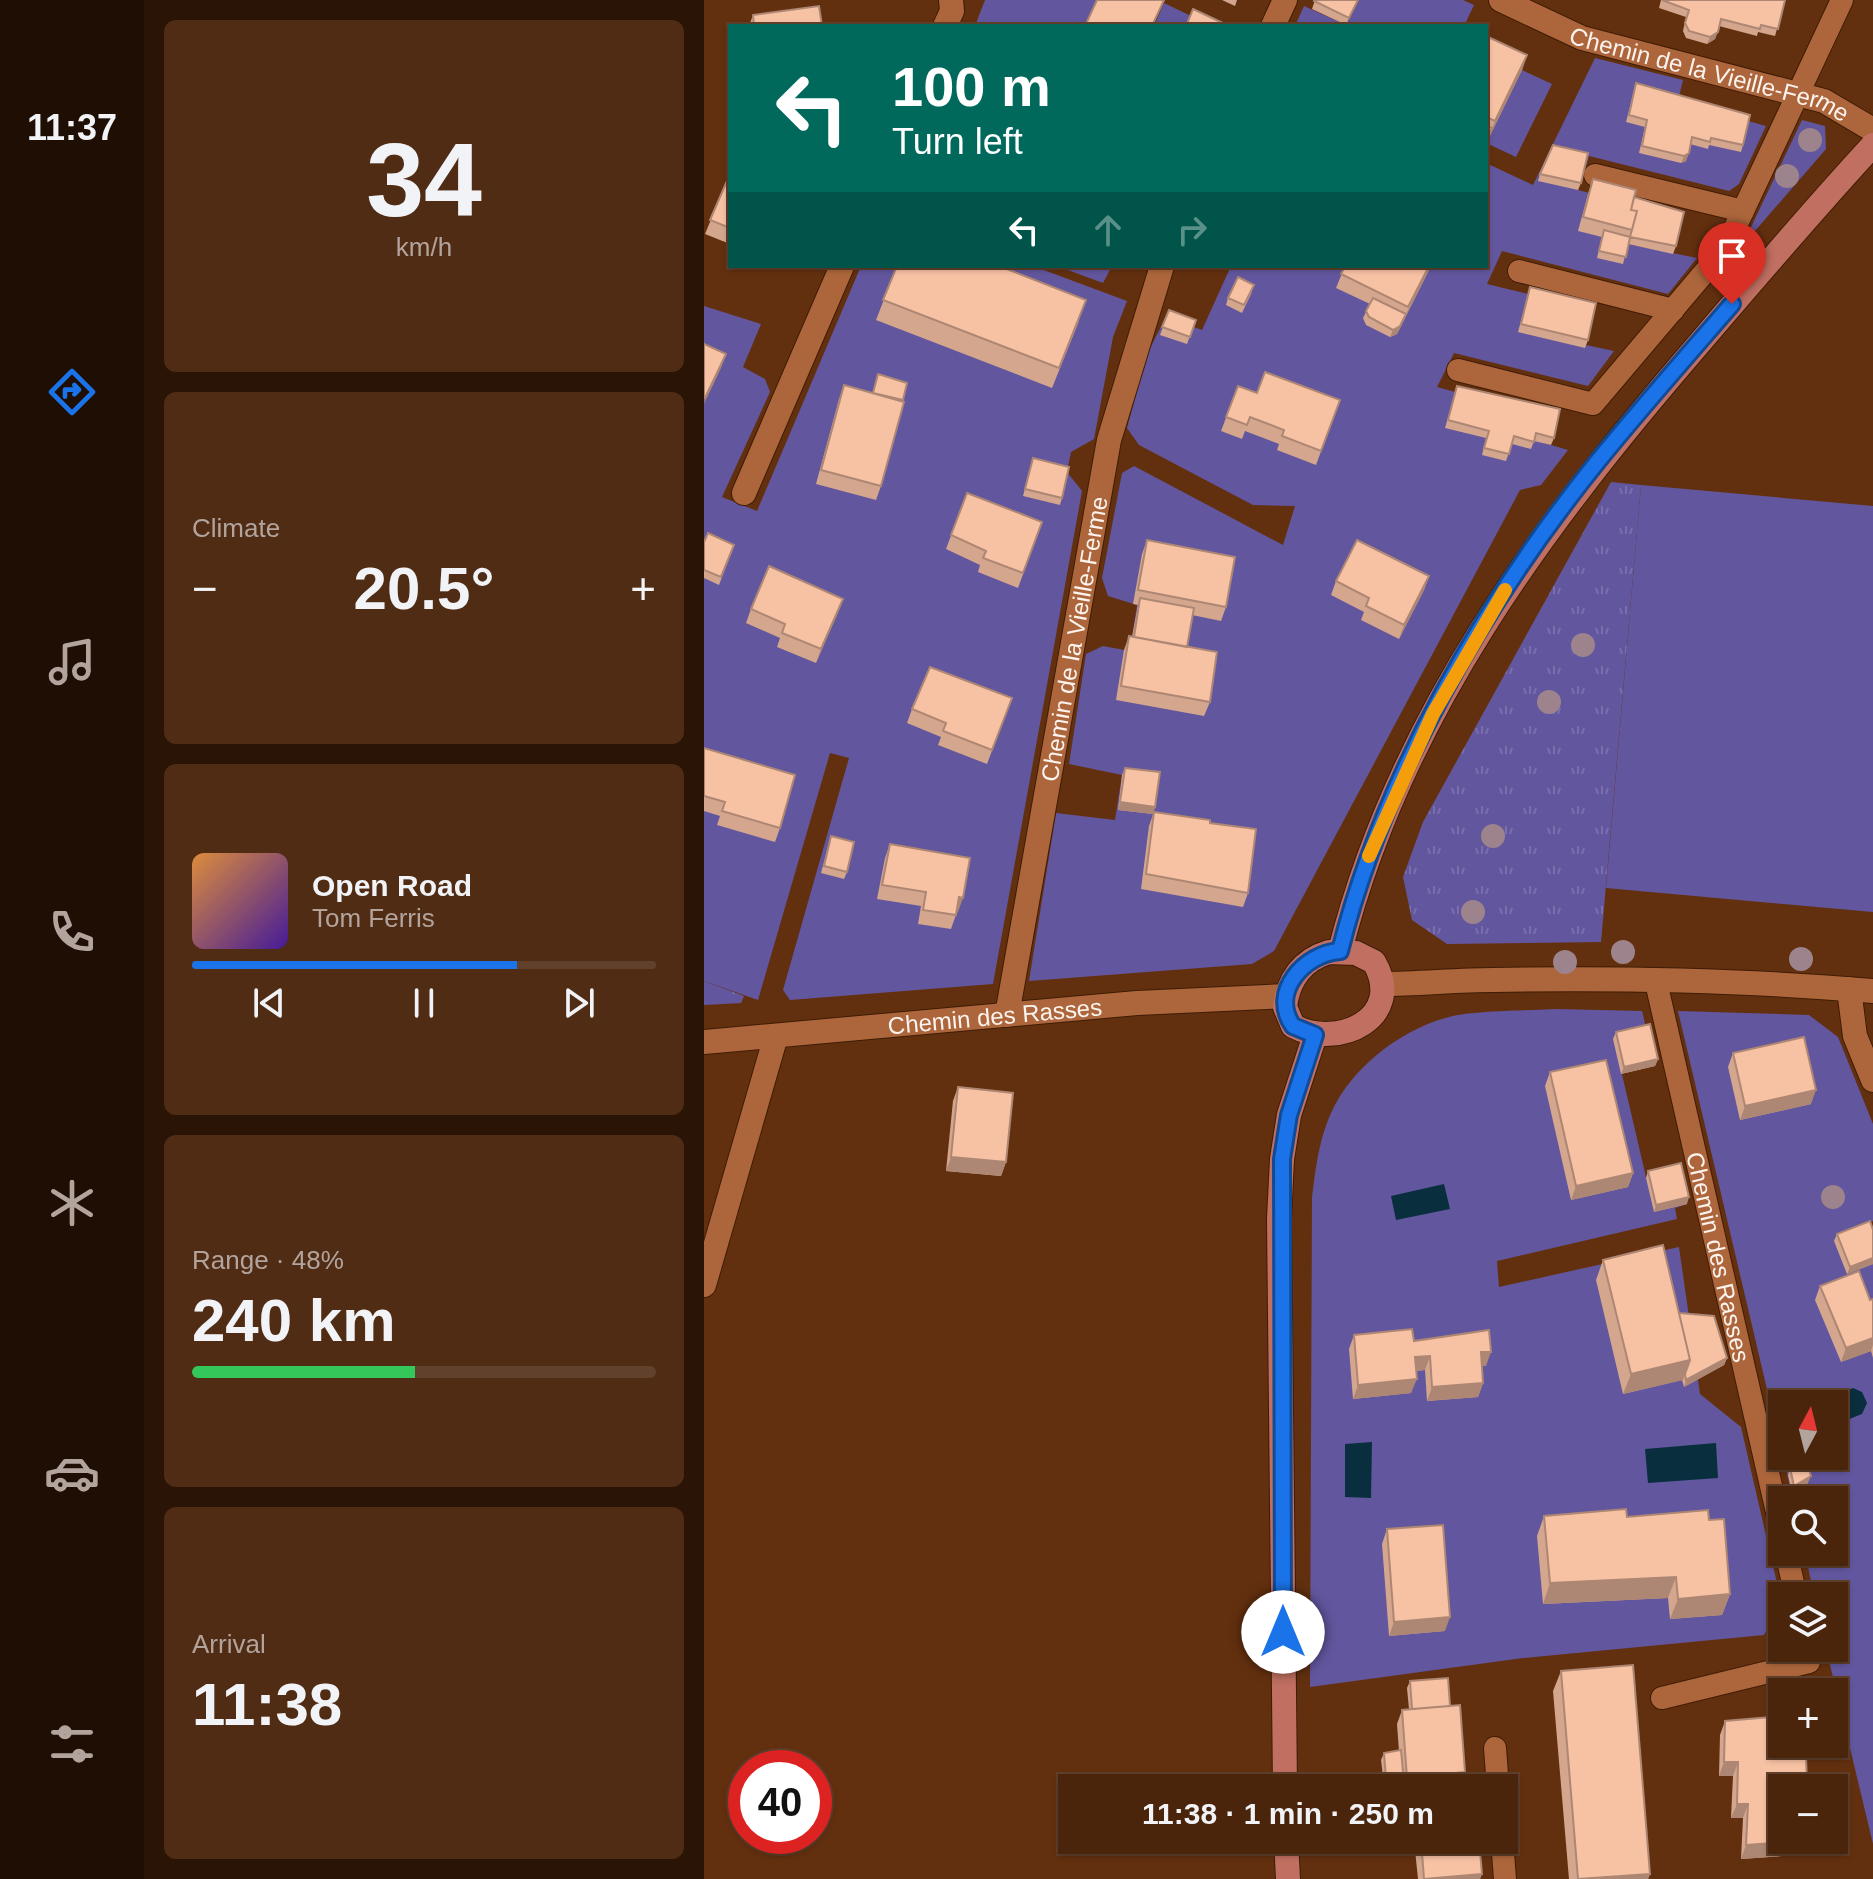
<!DOCTYPE html>
<html lang="en">
<head>
<meta charset="utf-8">
<style>
  body { margin:0; font-family:Arial,sans-serif; background:#512c14; color:#f1f3f6; height:100vh; display:flex; flex-direction:column; font-size:30px; white-space:nowrap }
  * { box-sizing:border-box; margin:0 }
  p { font-size:26px; color:#b2a49d }
  .icon { flex:none; width:44px; height:44px; fill:none; stroke:currentColor; stroke-width:2; stroke-linecap:round; stroke-linejoin:round }
  .map { position:relative; flex:1; overflow:hidden }
  .sheet { display:flex; flex-direction:column; gap:20px; padding:20px; background:#291406; width:560px }
  .sheet>* { flex:none }
  .top-card { position:absolute; left:24px; top:24px; width:760px; height:244px; border-radius:0px; box-shadow:0 2px 6px #0004,0 0 0 2px #61412c; background:#00695c; color:#fff; overflow:hidden }
  .needle { width:52px; rotate:7deg }
  .tools { position:absolute; left:1064px; top:1390px; display:grid; gap:16px }
  .tools a { display:grid; place-items:center; width:80px; height:80px; border-radius:0px; background:#4a240b; box-shadow:0 2px 6px #0004,0 0 0 2px #61412c; font-size:40px }
  .speed { position:absolute; left:24px; top:1750px; display:flex; gap:16px; font-size:40px; font-weight:700; text-align:center }
  .speed>* { display:grid; place-content:center; width:104px; height:104px; border-radius:50%; background:#4a240b; box-shadow:0 2px 6px #0004,0 0 0 2px #61412c; line-height:1 }
  .speed .limit { border:12px solid #d22; background:#fff; color:#111 }
  .pin { position:absolute; display:grid; place-items:center; width:68px; height:68px; color:#fff; margin:-82px -34px; border-radius:50% 50% 50% 0; rotate:-45deg; box-shadow:0 0 8px #0007 }
  .pin .icon { rotate:45deg }
  .me { position:absolute; width:88px; margin:-44px; rotate:0deg; stroke-linejoin:round; filter:drop-shadow(0 0 6px #0008) }
  .turn { display:flex; align-items:center; gap:28px; height:168px; padding:0 32px; font-size:36px }
  .turn .icon { width:104px; height:104px; stroke-width:2.5 }
  .turn b { display:block; font-size:56px; line-height:68px }
  .lanes { display:flex; align-items:center; height:76px; padding:0 32px; background:#0003; justify-content:center; gap:40px; direction:ltr }
  .lanes .off { opacity:.35 }
  .big { font-size:60px; font-weight:700; line-height:1.1 }
  .sheet .widget { flex:1; display:flex; flex-direction:column; justify-content:center; gap:12px; min-width:0; padding:0 28px; border-radius:12px; background:#512c14 }
  .sheet .dial { align-items:center; gap:0 }
  .dial b { font-size:104px; line-height:1 }
  .song { display:flex; align-items:center; gap:24px }
  .cover { width:96px; height:96px; border-radius:12px; background:linear-gradient(135deg,hsl(30 70% 55%),hsl(260 70% 35%)) }
  .played { height:8px; border-radius:4px; background:linear-gradient(90deg,#1a73e8 70%,#61412c 70%) }
  .keys { display:flex; justify-content:space-around; direction:ltr }
  .heat { display:flex; justify-content:space-between; align-items:center; font-size:44px; direction:ltr }
  .charge { height:12px; border-radius:6px; background:linear-gradient(90deg,#34c759 48%,#61412c 0) }
  .trip { position:absolute; left:354px; top:1774px; width:460px; height:80px; border-radius:0px; background:#4a240b; box-shadow:0 2px 6px #0004,0 0 0 2px #61412c; font-weight:700; line-height:80px; text-align:center }
  main { display:flex; flex:1; min-height:0 }
  .dock { display:flex; flex-direction:column; width:144px; justify-content:space-around; align-items:center; background:#1e0e04; color:#b2a49d }
  .dock .icon { width:56px; height:56px }
  .dock .on { color:#1a73e8 }
  .dock b { font-size:36px; color:#f1f3f6 }
  .map>svg:first-child { display:block }
</style>
</head>
<body>
<main>
<nav class="dock">
<b>11:37</b>
<svg class="icon on" aria-label="directions" viewBox="0 0 24 24"><path d="M12 3l9 9-9 9-9-9zM9 14v-3h6M13 9l2 2-2 2"/></svg>
<svg class="icon" aria-label="music" viewBox="0 0 24 24"><path d="M9 18V5l10-2v13"/><circle cx="6" cy="18" r="3"/><circle cx="16" cy="16" r="3"/></svg>
<svg class="icon" aria-label="phone" viewBox="0 0 24 24"><path d="M5 4h4l2 5-3 2q2 4 5 5l2-3 5 2v4C11 20 4 13 5 4z"/></svg>
<svg class="icon" aria-label="climate" viewBox="0 0 24 24"><path d="M12 3v18M4 7l16 10M4 17L20 7"/></svg>
<svg class="icon" aria-label="car" viewBox="0 0 24 24"><path d="M5 17H2v-5l4-1 3-4h7l3 4 3 1v5h-3M9 17h6M6 11h13"/><circle cx="7" cy="17" r="2"/><circle cx="17" cy="17" r="2"/></svg>
<svg class="icon" aria-label="filters" viewBox="0 0 24 24"><path d="M4 7h16M4 17h16"/><circle cx="9" cy="7" r="2"/><circle cx="15" cy="17" r="2"/></svg>
</nav>
<section class="sheet">
<div class="widget dial"><b>34</b><p>km/h</p></div>
<div class="widget"><p>Climate</p>
<div class="heat"><a>−</a><b class="big">20.5°</b><a>+</a></div>
</div>
<div class="widget">
<div class="song"><i class="cover"></i><div><b>Open Road</b><p>Tom Ferris</p></div></div>
<div class="played"></div>
<div class="keys"><svg class="icon" aria-label="previous" viewBox="0 0 24 24"><path d="M18 5L8 12l10 7zM5 5v14"/></svg><svg class="icon" aria-label="pause" viewBox="0 0 24 24"><path d="M8 5v14M16 5v14"/></svg><svg class="icon" aria-label="next" viewBox="0 0 24 24"><path d="M6 5l10 7-10 7zM19 5v14"/></svg></div>
</div>
<div class="widget"><p>Range · 48%</p><b class="big">240 km</b><div class="charge"></div></div>
<div class="widget"><p>Arrival</p><b class="big">11:38</b></div>
</section>
<div class="map">
<svg width="1169" height="1879" viewBox="0 0 1169 1879">
  <defs>
    <pattern id="park-tufts" width="24" height="20" patternUnits="userSpaceOnUse" patternTransform="scale(2)"><rect width="24" height="20" fill="#62569e"/><path d="M3 7l-1-3M5 7V3M7 7l1-3M15 17l-1-3M17 17v-4M19 17l1-3" fill="none" stroke="#796fac"/></pattern>
  </defs>
  <rect width="100%" height="100%" fill="#63300f"/>
  <path fill="#62569e" d="M281,0h113l-12,26h-111z
    M655,0h104l11,5 -10,21h-169l9,-20 42,19z
    M460,3l27,13 -5,10h-32z
    M891,58l88,22 -5,21 88,25 -27,58 -10,7 -140,-35 -11,34 53,14 -3,40 69,14 -29,36 -166,-43 -15,33 70,17 29,44 28,6 -26,35 -134,-33 -17,34 40,11 57,42 34,10 -27,35 -21,5 -246,461 -22,13 -223,17 27,-168 59,7 7,-45 -53,-11 17,-110 17,-8 27,5 7,-46 -29,-9 -6,-18 20,-105 12,-7 149,79 12,-39 -42,-1 -114,-60 -12,-17 20,-74 19,-37 36,13 29,-64h255v-103l47,22z
    M818,70l30,14 -36,73 -30,-14z
    M1098,120l23,6 1,23 -84,97z
    M157,266h172l94,35 -14,36 -19,102 -23,13 -4,20 15,19 -89,493 -203,16 -7,-10 66,-232 -19,-5 -72,247 -54,-19v-675l57,18 -18,43 22,12 5,13 -48,105 35,14z
    M353,266h55l-9,17z
    M937,485l232,21v406l-267,-24z
    M852,1009l86,2 5,21 -33,8 32,137 41,27 -12,4 2,11 -180,42 2,26 180,-40 21,147 41,33 41,178 -18,30 -241,23 -213,29 2,-489c4,-33 8,-66 24,-95 24,-43 74,-79 122,-88 31,-5 66,-4 98,-6z
    M974,1011l131,4 29,22 35,87v97l-8,4 8,21v598l-47,-196h8v-52h-20l-9,-44h29v-52h-41l-10,-44h51v-52h-52v49z"/>
  <path fill="url(#park-tufts)" d="M907,482l30,3 -40,457 -154,2 -35,-24 -9,-43 20,-55z
    M0,981l40,15 -3,7 -37,2z"/>
  <path fill="#092f3e" d="M740,1184l6,25 -54,11 -5,-24z
    M1149,1388l9,4 5,11 -5,11 -28,11v-21h-22z
    M668,1442l-1,56 -26,-1v-53z
    M1012,1443l2,35 -70,5 -3,-34z"/>
  <g fill="none" stroke-linecap="round" stroke-linejoin="round">
    <defs>
      <g id="lane">
        <path d="M891,175l148,36"/>
        <path d="M815,271l154,39"/>
        <path d="M754,370l135,34 133,-157 116,-247"/>
        <path id="s1" d="M952,982l126,552"/>
        <path d="M1082,1552l10,44"/>
        <path d="M958,1698l147,-36 -2,-14"/>
        <path d="M791,1748l3,40"/>
        <path d="M798,1840l3,39"/>
      </g>
      <g id="street">
        <path id="s2" d="M797,0l81,38 242,63 49,29"/>
        <path d="M241,26l7,-15 -1,-11"/>
        <path d="M569,26l12,-26"/>
        <path d="M40,493l98,-227"/>
        <path d="M678,984c37,0 74,-4 111,-4 126,-2 254,0 380,11"/>
        <path d="M1145,989l6,47 18,44"/>
        <path id="s3" d="M303,1015l102,-575 53,-174"/>
        <path id="s4" d="M0,1042l433,-39 149,-7"/>
        <path d="M0,1285l72,-249"/>
      </g>
      <path id="secondary" d="M636,951c59,-234 202,-425 357,-605 58,-68 116,-136 176,-201
        M625,952l27,1 18,9c32,55 -35,88 -81,64l-8,-19c3,-27 17,-47 44,-55z
        M581,1788l-6,-569 3,-60 7,-44 26,-80
        M582,1840l2,39"/>
    </defs>
    <use href="#lane" stroke="#3f1c05" stroke-width="24"/>
    <use href="#street" stroke="#3f1c05" stroke-width="26"/>
    <use href="#secondary" stroke="#3f1c05" stroke-width="26"/>
    <use href="#lane" stroke="#ad663c" stroke-width="22"/>
    <use href="#street" stroke="#ad663c" stroke-width="24"/>
    <use href="#secondary" stroke="#c06f61" stroke-width="24"/>
  </g>
  <g fill="#9c838c">
    <circle cx="1106" cy="140" r="12"/>
    <circle cx="1083" cy="176" r="12"/>
    <circle cx="879" cy="645" r="12"/>
    <circle cx="845" cy="702" r="12"/>
    <circle cx="789" cy="836" r="12"/>
    <circle cx="769" cy="912" r="12"/>
    <circle cx="919" cy="952" r="12"/>
    <circle cx="1097" cy="959" r="12"/>
    <circle cx="861" cy="962" r="12"/>
    <circle cx="1129" cy="1197" r="12"/>
  </g>
  <path fill="#d4a68d" d="M518,0h15l-2,6z
    M611,0h43l-12,25 -34,-16z
    M957,0h124l-10,36 -17,-4 -1,4 -38,-10 -4,13 -8,5 -21,-6 -3,-7 3,-14 -27,-9z
    M49,15l69,11h-73z
    M782,36l41,19 -5,15 -36,74z
    M932,83l107,62 -2,7 -32,-7 -1,4 -18,-5 -4,17 -5,2 -42,-10 6,-26 -19,-5z
    M26,174v70l-25,-10z
    M836,174l41,9 -3,7 -40,-9z
    M889,179l41,18 42,49 -3,8 -45,-10 -5,20 -26,-6 5,-21 -24,-6 10,-37z
    M193,266l182,55 -27,67 -176,-68z
    M641,266h86l-34,68 -7,3 -24,-12 -3,-7 7,-14 -34,-16z
    M826,287l58,53 -3,8 -67,-16z
    M548,292l-10,21 -16,-8 2,-7z
    M465,310l27,10 -9,24 -27,-9z
    M174,374l3,112 -5,14 -60,-16 23,-85 5,-14 29,8z
    M534,386l19,7 83,7 -24,65 -39,-15 2,-6 -34,-13 -3,8 -21,-8z
    M753,386l97,52 -3,7 -17,-4 -3,8 -19,-5 -6,17 -24,-6 4,-17 -41,-10z
    M329,458l29,40 -2,7 -37,-9z
    M263,493l75,29 -24,66 -40,-16 2,-7 -34,-16z
    M443,540l79,67 -5,14 -29,-6 -5,32 23,55 -6,14 -88,-16 8,-50 5,-14 3,1 6,-32 -5,-1 9,-50z
    M0,542l30,3 -15,40 -15,-7z
    M725,576l-5,14 -25,49 -38,-19 3,-8 -33,-17 5,-14z
    M139,599l-27,64 -39,-16 3,-9 -34,-15 5,-14z
    M308,698l-25,66 -49,-19 3,-8 -34,-14 5,-14z
    M0,748l76,80 -5,14 -58,-17 3,-9 -16,-5z
    M421,768l30,39 -2,7 -35,-4 4,-35z
    M450,812l56,11 38,70 -5,14 -102,-18 8,-63z
    M127,836l16,36 -3,7 -23,-6z
    M186,844l68,68h-1l-6,17 -33,-5 3,-18 -44,-7 8,-41z
    M912,1032l42,27 -3,7 -34,8 -8,-35z
    M1029,1053l78,51 -71,16 -12,-53z
    M846,1072l83,101 -5,14 -57,13 -26,-114z
    M254,1087l48,75 -5,14 -55,-5 7,-70z
    M944,1171l39,33 -33,8 -8,-34z
    M1169,1230v34l-26,10 -13,-33 3,-7z
    M899,1260l76,53 48,45 -3,7 -40,22 -2,-7 -59,14 -27,-114z
    M1116,1286l50,14 3,-1v59l-2,-7 -30,11 -26,-62z
    M650,1335l60,6 72,25h-4l1,17 -5,14 -51,4 -2,-31 -9,1 -5,22 -58,6 -4,-50z
    M1086,1468l18,15 -16,10 -4,-18z
    M840,1516l83,1 82,3 21,74 -8,21 -52,4 -2,-21 -125,6 -6,-68z
    M683,1529l58,102 -56,5 -7,-92z
    M857,1671l89,203 -2,5h-79l-16,-188z
    M706,1681l40,25 10,80 -3,1v1h-70l-3,-3 -3,-25 3,-7 15,-2 -2,-27 5,-14 7,-1 -2,-21z
    M1021,1721l69,36 -12,31 34,52 -5,14 -70,5 2,-41h-12l2,-42h-14l1,-41z
    M710,1840h65l3,34 -2,5h-62z"/>
  <path fill="#ad8773" d="M1014,32l-3,7 -8,5 3,-7z
    M823,55l-5,15 -36,74 9,-23z
    M985,153l-3,8 -5,2 3,-7z
    M725,266h2l-34,68 -7,3 3,-7 13,-16z
    M22,354l-5,14 -17,36 1,-6z
    M725,576l-5,14 -25,49 5,-14z
    M139,599l-5,14 -22,50 5,-14z
    M416,802l35,5 -2,7 -35,-4z
    M255,897l4,1 -5,14 -4,-1z
    M954,1059l-3,7 -34,8 3,-7z
    M1112,1090l-5,14 -71,16 5,-14z
    M247,1157l55,5 -5,14 -55,-5z
    M929,1173l-5,14 -57,13 5,-14z
    M985,1197l-2,7 -33,8 2,-7z
    M1169,1258v6l-26,10 3,-7z
    M1169,1338v7l-2,6 -30,11 5,-14z
    M777,1352h10l-5,14h-11z
    M726,1356l-5,14 -15,1 5,-14z
    M1023,1358l-3,7 -40,22 2,-7z
    M986,1360l-7,20 -60,14 8,-20z
    M713,1379l-6,14 -58,6 5,-14z
    M779,1383l-5,14 -51,4 5,-14z
    M1107,1476l-3,7 -16,10 2,-7z
    M972,1577l-8,21 -125,6 7,-21z
    M1026,1594l-8,21 -52,4 8,-20z
    M746,1617l-5,14 -56,5 5,-14z
    M1020,1762h14l-5,14h-14z
    M761,1772l-5,14 -18,2 -23,-5 -2,5h-14l4,-10z
    M700,1782l-2,6h-12l2,-5z
    M1033,1804h11l-5,14h-12z
    M1112,1840l-5,14 -70,5 5,-14z
    M778,1874l-2,5h-56z
    M946,1874l-2,5h-57z"/>
  <path fill="#f7c1a4" stroke="#ad8773" stroke-width="2" d="M393,0h67l-12,26h-76l1,-3 8,3z
    M611,0h43l-9,18 -35,-17z
    M958,0h123l-7,29 -17,-4 -1,4 -39,-10 -3,13 -8,5 -21,-6 -4,-8 4,-13z
    M115,6l3,20h-68l-1,-11z
    M489,9l32,15 -1,2h-38z
    M782,36l41,19 -32,66 -9,-4z
    M932,83l114,32 -7,30 -32,-7 -1,4 -18,-5 -3,16 -5,3 -42,-10 5,-26 -18,-5z
    M782,125l6,3 -6,14z
    M849,145l35,8 -7,30 -41,-9z
    M26,174v54l-20,-8z
    M889,179l43,11 -5,20 6,1 -5,19 -49,-13z
    M930,197l50,15 -8,34 -46,-9 7,-26 -6,-1z
    M900,230l26,7 -4,20 -27,-6z
    M193,266h102l87,34 -27,68 -176,-68z
    M641,266h84l-21,41 -67,-33z
    M534,277l16,8 -10,20 -16,-7z
    M826,287l66,16 -8,37 -67,-16z
    M669,298l33,16 -6,12 -7,4 -24,-13 -3,-6z
    M465,310l27,10 -6,17 -28,-10z
    M0,344l22,10 -21,44h-1z
    M561,372l75,28 -19,51 -39,-15 2,-6 -34,-13 -3,8 -21,-8 12,-31 19,7z
    M174,374l29,9 -4,17 -30,-7z
    M140,385l60,17 -23,84 -60,-16z
    M753,386l103,23 -6,29 -18,-5 -2,9 -20,-6 -5,18 -25,-6 5,-17 -41,-11z
    M329,458l36,9 -7,31 -37,-9z
    M263,493l75,29 -19,51 -40,-15 3,-7 -35,-16z
    M4,533l26,12 -13,32 -17,-7v-28z
    M443,540l88,17 -9,50 -88,-17z
    M653,540l72,36 -25,49 -38,-19 3,-8 -33,-17z
    M65,566l74,33 -22,50 -39,-16 3,-9 -34,-15z
    M436,598l54,10 -7,39 -53,-10z
    M425,636l88,16 -7,50 -89,-16z
    M226,667l82,31 -20,52 -49,-19 3,-8 -34,-14z
    M0,748l91,27 -15,53 -58,-17 3,-9 -21,-6z
    M421,768l35,4 -5,35 -35,-5z
    M450,812l56,8v3l46,6 -8,64 -102,-19z
    M127,836l23,6 -7,30 -23,-6z
    M186,844l80,14 -7,40 -4,-1 -3,18 -33,-5 3,-18 -44,-7z
    M946,1024l8,35 -34,8 -8,-35z
    M1100,1037l12,53 -71,16 -12,-53z
    M902,1060l27,113 -57,13 -26,-114z
    M254,1087l55,6 -7,69 -55,-5z
    M977,1163l8,34 -33,8 -8,-34z
    M1166,1221l3,9v28l-23,9 -13,-33z
    M959,1245l27,115 -59,14 -28,-114z
    M1155,1271l11,29 3,-1v39l-27,10 -26,-62z
    M975,1313l35,3 13,42 -41,22 -1,-6 5,-14z
    M708,1329l2,12 75,-11 2,22h-10l2,31 -51,4 -2,-31 -15,1 2,22 -59,6 -4,-50z
    M1103,1463l4,13 -17,10 -4,-18z
    M922,1509l1,8 81,-7 1,10 15,-1 6,75 -52,5 -2,-22 -126,6 -6,-67z
    M739,1525l7,92 -56,5 -7,-93z
    M929,1665l17,209 -72,5 -17,-208z
    M744,1678l2,28 -38,3 -2,-28z
    M756,1705l5,67 -58,6 -5,-68z
    M1078,1716v28h12v13l12,-1 1,32h-25v52h29l-65,5 2,-41h-11l1,-42h-14l1,-41z
    M697,1750l3,32 -12,1 -6,-5 -2,-25z
    M752,1780l1,8h-38v-5z
    M717,1840h58l3,34 -58,5z"/>
  <g fill="none" stroke-linecap="round" stroke-linejoin="round">
    <defs>
      <path id="route" d="M579,1632l-1,-473 7,-44 26,-80 -22,-9c-24,-34 12,-73 47,-75 44,-175 145,-350 258,-490 43,-53 89,-105 134,-157"/>
    </defs>
    <use href="#route" stroke="#114b97" stroke-width="20"/>
    <use href="#route" stroke="#1a73e8" stroke-width="14"/>
    <path stroke="#f59e0b" stroke-width="14" d="M665,856l64,-142 72,-124"/>
  </g>
  <g text-anchor="middle" dominant-baseline="central" stroke-width="8" stroke-linejoin="round" paint-order="stroke">
    <g font-size="24" fill="#fbf3ee" stroke="#3c1e0d">
      <text stroke="none"><textPath href="#s2" startOffset="222">Chemin de la Vieille-Ferme</textPath></text>
      <text stroke="none"><textPath href="#s3" startOffset="382">Chemin de la Vieille-Ferme</textPath></text>
      <text stroke="none"><textPath href="#s4" startOffset="292">Chemin des Rasses</textPath></text>
      <text stroke="none"><textPath href="#s1" startOffset="282">Chemin des Rasses</textPath></text>
    </g>
  </g>
</svg>
<div class="tools">
<a><svg class="needle" viewBox="-14 -14 28 28"><path d="M0-13l5 13h-10z" fill="#e53935"/><path d="M0 13l5-13h-10z" fill="#b2a49d"/></svg></a>
<a><svg class="icon" aria-label="search" viewBox="0 0 24 24"><circle cx="10" cy="10" r="6"/><path d="M15 15l6 6"/></svg></a>
<a><svg class="icon" aria-label="layers" viewBox="0 0 24 24"><path d="M12 4l9 5-9 5-9-5zM3 14l9 5 9-5"/></svg></a>
<a>+</a>
<a>−</a>
</div>
<div class="speed"><div class="limit">40</div></div>
<div class="pin" style="left:1028px;top:304px;background:#d93025"><svg class="icon" aria-label="arrive" viewBox="0 0 24 24"><path d="M6 21V4h12l-3 4 3 4H6"/></svg></div>
<svg class="me" style="left:579px;top:1632px" viewBox="-20 -20 40 40"><circle r="19" fill="#fff"/><path d="M0-13L10 11 0 6-10 11z" fill="#1a73e8"/></svg>
<div class="trip">11:38 · 1 min · 250 m</div>
<div class="top-card">
<div class="turn"><svg class="icon" aria-label="left" viewBox="0 0 24 24"><path d="M17 20v-9H6M10 6l-5 5 5 5"/></svg><div><b>100 m</b>Turn left</div></div>
<div class="lanes"><svg class="icon" aria-label="left" viewBox="0 0 24 24"><path d="M17 20v-9H6M10 6l-5 5 5 5"/></svg><svg class="icon off" aria-label="ahead" viewBox="0 0 24 24"><path d="M12 20V5M6 11l6-6 6 6"/></svg><svg class="icon off" aria-label="right" viewBox="0 0 24 24"><path d="M7 20v-9h11M14 6l5 5-5 5"/></svg></div>
</div>
</div>
</main>
</body>
</html>
